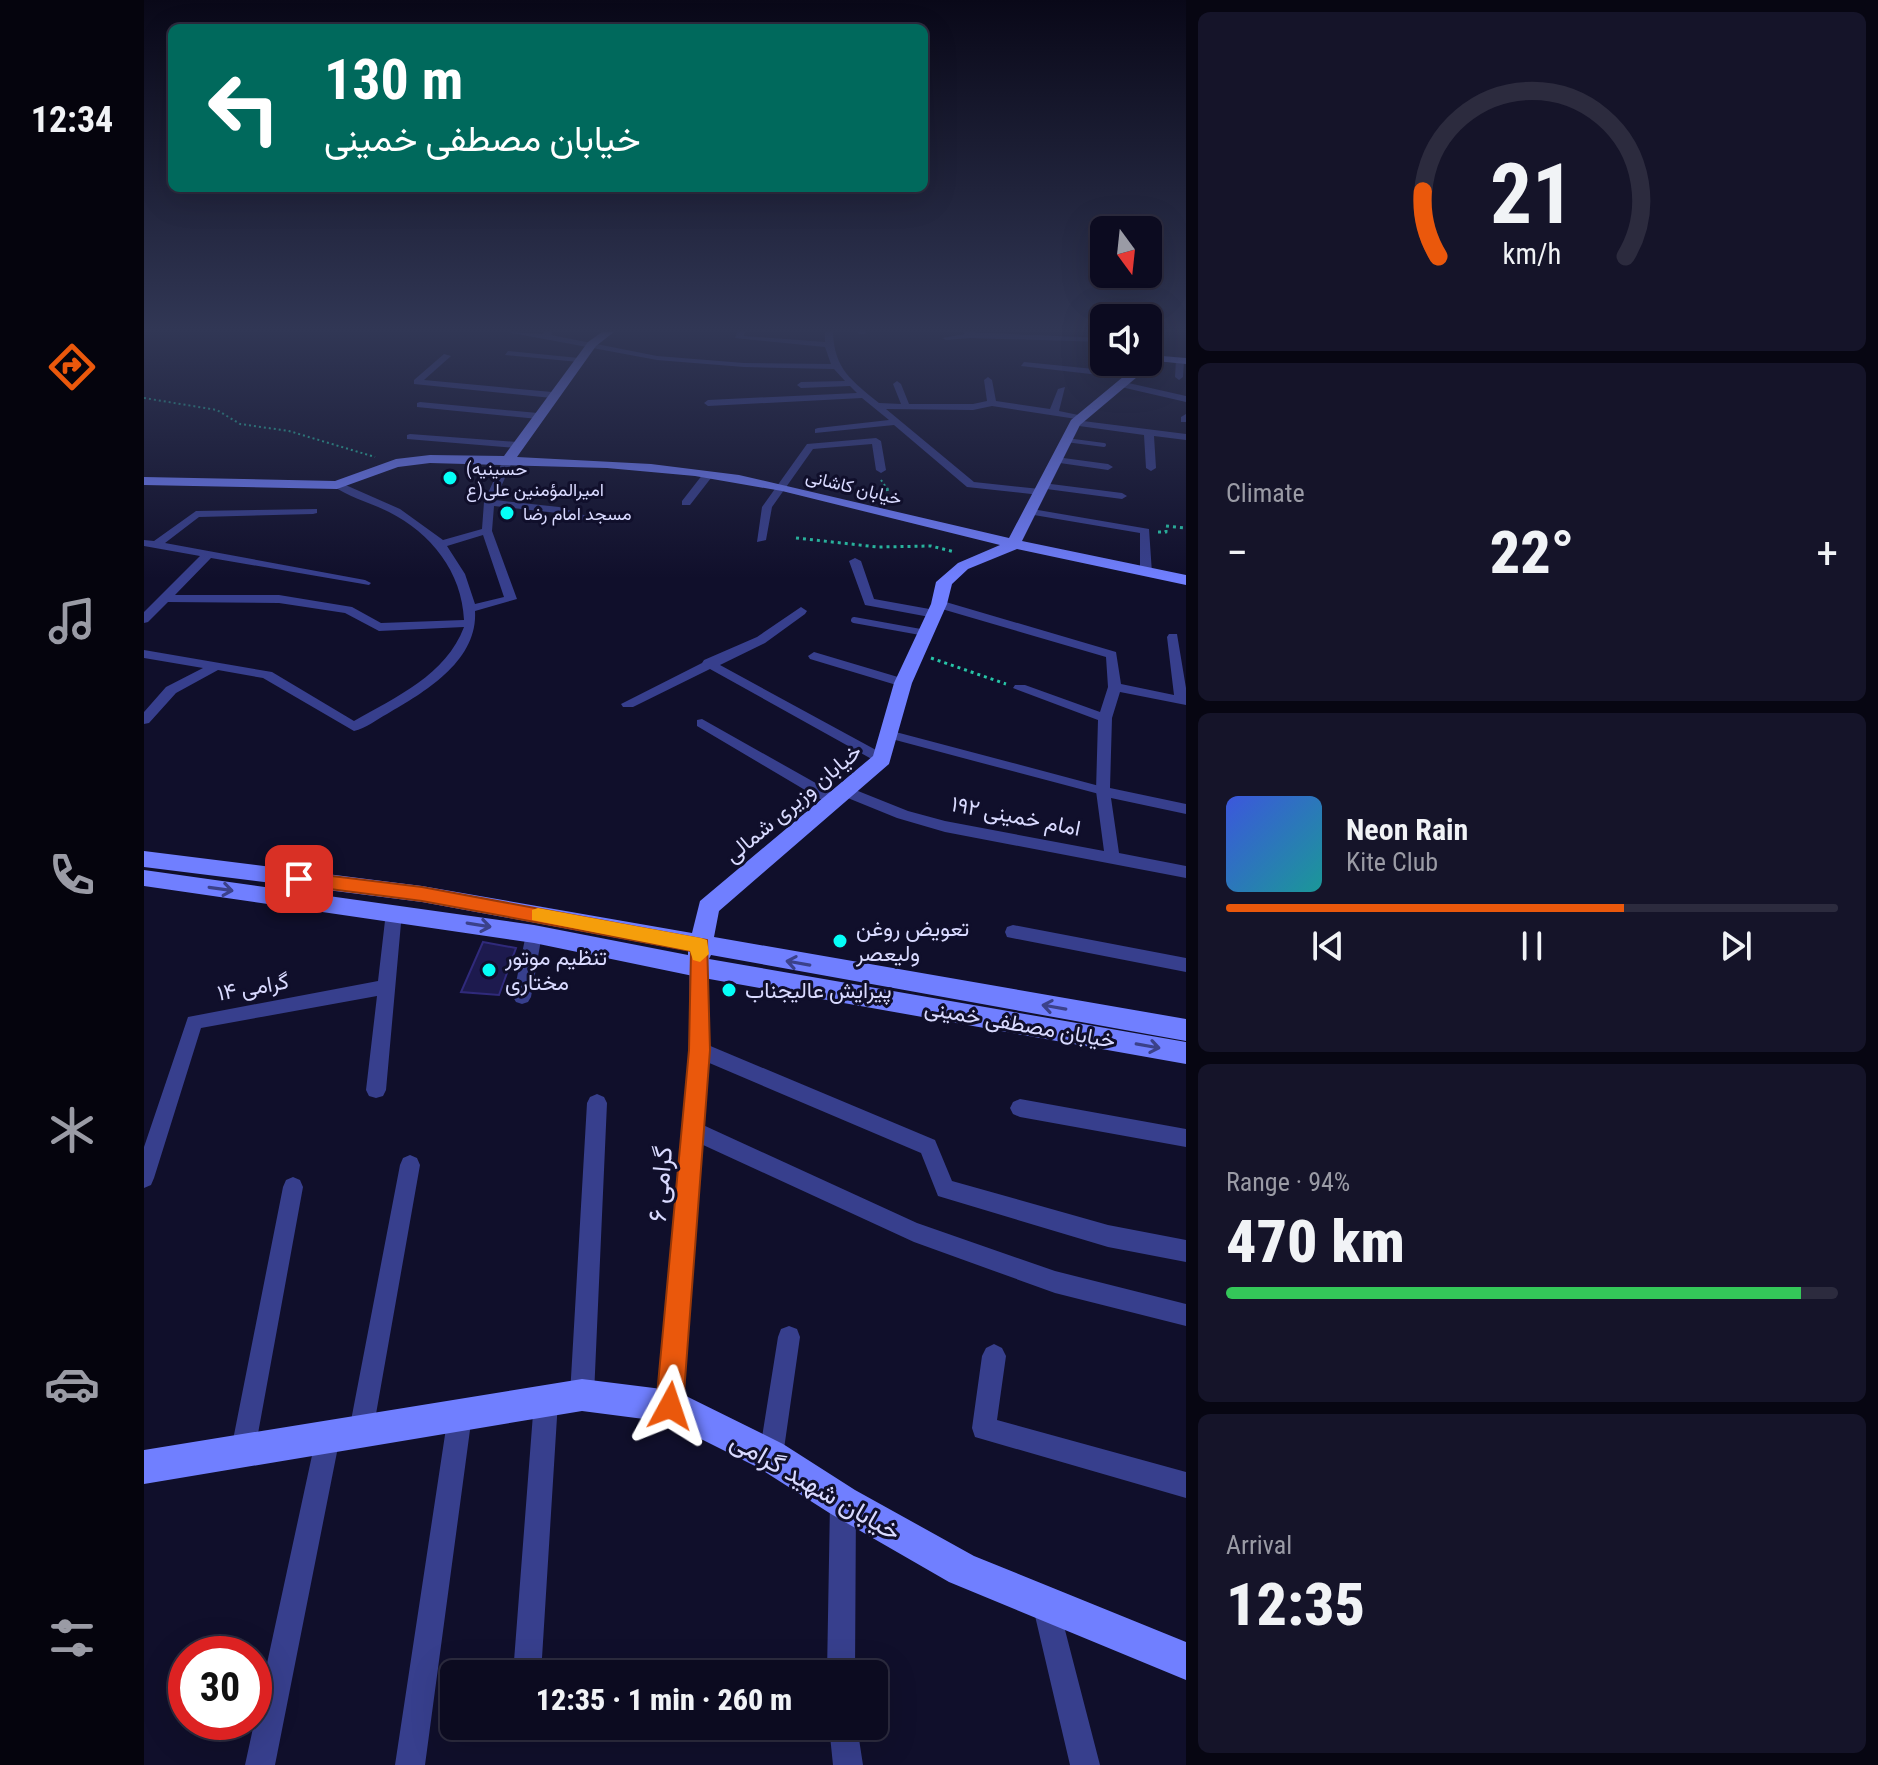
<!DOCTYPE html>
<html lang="en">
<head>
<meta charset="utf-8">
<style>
  body { margin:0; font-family:"Roboto Condensed",Vazirmatn,sans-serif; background:#151429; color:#f1f3f6; height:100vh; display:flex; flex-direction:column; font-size:30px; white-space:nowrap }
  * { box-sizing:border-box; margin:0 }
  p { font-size:26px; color:#9a9ba5 }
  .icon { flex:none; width:44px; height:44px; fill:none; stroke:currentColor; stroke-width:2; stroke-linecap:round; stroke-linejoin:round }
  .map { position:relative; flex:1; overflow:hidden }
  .side { display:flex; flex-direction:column; gap:12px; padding:12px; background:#070612; width:692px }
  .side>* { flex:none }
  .banner { position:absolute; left:24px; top:24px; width:760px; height:168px; border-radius:12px; box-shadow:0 8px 32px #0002,0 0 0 2px #2c2b3e; background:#00695c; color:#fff; overflow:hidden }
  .needle { width:52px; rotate:165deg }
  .tools { position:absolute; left:946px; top:216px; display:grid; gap:16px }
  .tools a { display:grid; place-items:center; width:72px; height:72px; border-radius:12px; background:#0c0b20; box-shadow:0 8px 32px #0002,0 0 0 2px #2c2b3e; font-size:40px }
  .speed { position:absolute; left:24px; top:1636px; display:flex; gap:16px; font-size:40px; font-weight:700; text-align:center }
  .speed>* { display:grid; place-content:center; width:104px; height:104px; border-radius:50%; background:#0c0b20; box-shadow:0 8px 32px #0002,0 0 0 2px #2c2b3e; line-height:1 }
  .speed .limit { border:12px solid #d22; background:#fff; color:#111 }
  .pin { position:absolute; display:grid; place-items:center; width:68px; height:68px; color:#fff; margin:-34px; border-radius:16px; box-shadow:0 4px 12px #0006 }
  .me { position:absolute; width:88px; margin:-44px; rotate:5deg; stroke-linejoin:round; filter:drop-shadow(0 0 6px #0008) }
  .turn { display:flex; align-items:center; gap:28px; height:168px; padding:0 24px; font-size:36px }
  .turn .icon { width:104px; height:104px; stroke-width:2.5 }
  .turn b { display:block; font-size:56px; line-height:68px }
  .big { font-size:60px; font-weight:800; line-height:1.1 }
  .side .tile { flex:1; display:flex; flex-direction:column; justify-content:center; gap:12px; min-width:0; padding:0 28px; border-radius:12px; background:#151429 }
  .side .dial { align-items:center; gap:0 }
  .dial svg { height:208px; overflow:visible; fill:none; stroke:#2c2b3e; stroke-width:7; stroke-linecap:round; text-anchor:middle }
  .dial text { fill:#f1f3f6; stroke:none }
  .song { display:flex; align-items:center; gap:24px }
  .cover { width:96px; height:96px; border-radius:12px; background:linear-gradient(135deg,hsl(230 70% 55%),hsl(180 70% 35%)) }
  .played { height:8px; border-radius:4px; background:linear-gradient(90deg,#ea580c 65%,#2c2b3e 65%) }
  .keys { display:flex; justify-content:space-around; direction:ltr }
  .heat { display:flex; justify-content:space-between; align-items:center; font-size:44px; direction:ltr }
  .charge { height:12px; border-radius:6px; background:linear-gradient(90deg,#34c759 94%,#2c2b3e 0) }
  .trip { position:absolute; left:296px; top:1660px; width:448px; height:80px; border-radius:12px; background:#0c0b20; box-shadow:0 8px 32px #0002,0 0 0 2px #2c2b3e; font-weight:800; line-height:80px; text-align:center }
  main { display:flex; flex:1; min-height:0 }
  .tabs { display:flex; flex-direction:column; width:144px; justify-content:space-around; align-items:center; background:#05040d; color:#9a9ba5 }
  .tabs .icon { width:56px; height:56px }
  .tabs .selected { color:#ea580c }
  .tabs b { font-size:36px; color:#f1f3f6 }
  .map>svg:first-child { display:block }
</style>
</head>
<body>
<main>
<nav class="tabs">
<b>12:34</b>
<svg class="icon selected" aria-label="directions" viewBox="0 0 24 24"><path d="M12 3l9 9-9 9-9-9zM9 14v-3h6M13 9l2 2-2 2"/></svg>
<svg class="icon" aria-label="music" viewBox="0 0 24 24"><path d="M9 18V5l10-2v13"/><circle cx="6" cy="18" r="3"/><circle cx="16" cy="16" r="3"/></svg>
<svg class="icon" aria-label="phone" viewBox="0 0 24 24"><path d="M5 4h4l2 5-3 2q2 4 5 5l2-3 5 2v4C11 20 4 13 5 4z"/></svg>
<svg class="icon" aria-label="climate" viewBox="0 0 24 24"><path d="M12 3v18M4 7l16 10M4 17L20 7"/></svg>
<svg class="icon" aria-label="car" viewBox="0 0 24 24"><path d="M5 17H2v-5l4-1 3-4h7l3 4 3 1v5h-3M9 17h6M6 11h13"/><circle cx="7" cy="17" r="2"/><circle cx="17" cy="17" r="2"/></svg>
<svg class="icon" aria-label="filters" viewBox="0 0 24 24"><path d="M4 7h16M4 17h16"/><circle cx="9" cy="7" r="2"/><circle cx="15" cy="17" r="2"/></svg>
</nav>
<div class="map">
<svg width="1042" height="1765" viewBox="0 0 1042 1765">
  <rect width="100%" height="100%" fill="#100f2b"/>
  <path fill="#1d1a4e" stroke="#302a7b" stroke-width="2" d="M339,942l33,6 -17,47 -38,-3z"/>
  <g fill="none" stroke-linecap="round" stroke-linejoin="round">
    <path stroke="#27c5a7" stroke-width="2" stroke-dasharray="2 3" stroke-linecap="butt" d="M0,398l73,12 23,14 49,7 86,26
      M737,480l7,10"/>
    <path stroke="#27c5a7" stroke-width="3" stroke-dasharray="3 4" stroke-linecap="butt" d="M743,488l2,14
      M1014,532h8v-6l20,2
      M652,538l82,9 53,-1 24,6
      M787,658l75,26"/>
    <path stroke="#373f8d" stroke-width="4" d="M716,332h4
      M922,440l38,5"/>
    <path stroke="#373f8d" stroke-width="6" d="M710,620l72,13"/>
    <path stroke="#373f8d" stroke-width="8" d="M744,734l215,57"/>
    <path fill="#373f8d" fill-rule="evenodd" d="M363,332l36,2 1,-2h8l-1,3 106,21 87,7 87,1 -6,-17 -90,-9 2,-6h8l-1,4 81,6v-10h8c1,37 19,49 46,71l22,1 -8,-20 4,-3 4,3 8,20h64l14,-3 -3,-21 4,-3 4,3 4,21 54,8 8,-20 7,-2 -6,24 29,6 -5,3 -91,-14 -19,4 -87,-1 88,73 66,7 5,3 -5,3 -73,-8 -73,-62 -79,8v-4l3,-1 71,-8 -27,-22 -154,8 -4,-3 4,-3 149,-7 -7,-7 -49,2 -4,-3 4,-3 44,-1 -11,-12 -90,-2 -87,-7z
      M820,332l140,6v4l-134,-4 -24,2 -4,-2 23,-4z
      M1011,332h8l-5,25 -4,2 -4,-2z
      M364,351l71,7 4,2 -4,2 -74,-7z
      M300,354l7,2 -27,24 128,12 4,3 -4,3 -138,-14v-4z
      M1036,358l4,2 -1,17 -4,3 -4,-3 1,-17z
      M880,362l110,11 4,3 -4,3 -113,-13z
      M980,382l62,14v6l-65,-15v-4z
      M276,402l118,11 5,3 -5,3 -121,-12v-4z
      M1042,414v8h-5v-5z
      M931,420l111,14v6l-32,-4 2,32 -5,3 -5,-3 -2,-33 -72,-10 -2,-2z
      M266,434l107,8 5,3 -5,3 -110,-9v-4z
      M732,438l5,3 5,29 -5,3 -5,-3 -4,-26 -59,5 -41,58 -6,33 -9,2 5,-35 45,-63z
      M364,457l5,3 -18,40 64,7 34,11 -5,3 -30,-8 -64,-7 -2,25 25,68 -42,12c3,50 -50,81 -88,103 -11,6 -21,14 -33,17l-91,-53 -45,-8 -42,23 -27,30 -5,1v-12l22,-25 37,-19 -59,-10v-8l128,22 82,49c42,-24 92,-46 110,-94l-85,4 -34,-18 -66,-10 -111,-1 -20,20 -4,1v-11l56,-56 -56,-10v-6l10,1 42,-30 121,-2v4l-4,1 -114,3 -34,26 200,37 6,3 -2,2 -158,-27 -36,37h104l73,12 29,16 83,-3c-2,-48 -33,-87 -75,-108 -18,-9 -41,-15 -57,-27l9,-2 59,26 43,31 39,-11 2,-27 19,-42zM339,535l21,62 -29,7 -10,-30 -18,-28z
      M912,457l52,7 5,3 -5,3 -55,-8 -2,-2z
      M563,473l5,3 -1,2 -21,27h-8v-4l21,-27z
      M899,483l79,10 5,3 -5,3 -83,-11 -1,-2z
      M888,509l117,20 3,44 -6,3 -6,-3v-40l-112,-19 -1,-2z
      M711,558l6,3 13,38 61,11 6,4 -6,4 -70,-13 -16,-44z
      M795,600l177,52 5,32 53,11 -7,-58 2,-3h8l9,54v17l-66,-13 -8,26 -2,70 76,16v10l-75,-16 8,55 67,13v12l-241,-46 -48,-14 -59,-24 -2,-4 7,-5 65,26 37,10 159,30 -8,-60 2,-71 -85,-32 2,-3h10l75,27 8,-25 -2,-30 -171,-50 -2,-3z
      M657,607l6,4 -2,3 -40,29 -45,22 167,91 2,3 -2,3h-10l-167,-93 -77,38h-10l-2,-3 81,-41 2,-3 53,-23z
      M670,652l94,28 2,3 -7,4 -93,-28 -2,-3z
      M558,719l135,76 2,4 -7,5 -5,-1 -130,-77v-6z
      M250,906l6,2 2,4 -16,178 -3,6 -7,2 -7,-2 -3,-6 11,-94 -176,32 -47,150 -3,7 -7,3v-41l44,-130 190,-36 8,-69 2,-4z
      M869,925l173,33v14l-179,-35 -2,-5 2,-5z
      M390,927l6,2 2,5 -11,63 -3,5 -6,2 -6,-2 -3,-5 13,-63 2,-5z
      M554,960l6,2 3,5 1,78 227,95 17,41 156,44 78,15v22l-78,-15 -170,-51 -17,-43 -214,-91 -4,63 214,98 138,48 131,33v22l-131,-33 -141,-51 -213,-98 -19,262 -4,8 -8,4 -8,-4 -4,-8 32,-356 -1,-83 3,-5z
      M453,1094l7,3 3,6 -13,292 -4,8 -8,4 -8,-4 -4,-8 17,-292 3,-6z
      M876,1099l166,30v18l-166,-30 -7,-3 -3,-6 3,-6z
      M266,1155l7,3 3,7 -47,266 -3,9 -9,3 -9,-3 -3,-9 51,-266 3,-7z
      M149,1177l7,3 3,7 -48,263 -3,9 -9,3 -9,-3 -3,-9 52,-263 3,-7z
      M645,1326l8,3 3,8 -17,119 -3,9 -9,3 -9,-3 -3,-9 19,-119 3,-8z
      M850,1344l8,4 4,8 -9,64 189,52v26l-211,-61 -3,-9 10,-72 4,-8z
      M402,1389l8,4 4,8 -17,273h-28l21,-273 4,-8z
      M316,1403l8,4 4,8 -47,350h-30l53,-350 4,-8z
      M184,1425l9,3 3,9 -65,328h-30l71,-328 3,-9z
      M699,1489l9,4 4,9 -1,172h-28l3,-172 4,-9z
      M901,1590l9,4 4,9 42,162h-30l-38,-162 4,-9z
      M685,1726h28l6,39h-30z"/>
    <path fill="#707fff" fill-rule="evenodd" d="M458,332h12l-18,14 -79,111 134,7 88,11 270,63 62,-118 70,-58h7l2,-7 36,3v6l-30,-3 -76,64 -58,116 164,34v10l-169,-36 -49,20 -16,15 -5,20 -35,79 -23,81 -170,147 -5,26 472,82v22l-475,-86 -2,4 477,83v22l-488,-87 -164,-34 -390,-57v-16l390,55 154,30v-4l-266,-49 -278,-35v-16l278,35 270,47 8,-32 173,-145 21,-73 37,-79 5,-22 22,-19 42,-18 -218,-54 -87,-15 -88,-8 -177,-5 -32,4 -61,22 -193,-4v-8l191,4 61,-22 34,-4 74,1 84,-114z
      M438,1379l88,11 12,4 101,50 72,46 119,66 212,86v38l-237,-98 -118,-68 -72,-46 -92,-46 -85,-11 -438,73v-34z"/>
  </g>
  <defs><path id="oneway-shaft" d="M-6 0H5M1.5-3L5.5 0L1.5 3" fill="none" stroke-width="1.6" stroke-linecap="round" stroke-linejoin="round" transform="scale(2)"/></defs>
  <g stroke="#3b418a">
    <use href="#oneway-shaft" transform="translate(77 889) rotate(8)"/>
    <use href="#oneway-shaft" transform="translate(335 925) rotate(9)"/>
    <use href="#oneway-shaft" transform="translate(654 963) rotate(-170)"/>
    <use href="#oneway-shaft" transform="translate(910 1007) rotate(-170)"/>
    <use href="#oneway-shaft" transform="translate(1004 1046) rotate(10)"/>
  </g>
  <linearGradient id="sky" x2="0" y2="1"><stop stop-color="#090818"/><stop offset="0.57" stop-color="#313755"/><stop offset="1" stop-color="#313755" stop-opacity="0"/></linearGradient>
  <rect width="1042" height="579" fill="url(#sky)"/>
  <path fill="#ea580c" stroke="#983908" stroke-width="2" d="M155,872l123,15 285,53 3,110 -27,356 -4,9 -9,4 -10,-4 -4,-9 33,-356 2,-99 -269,-50 -123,-16 -9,-6z"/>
  <path fill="#f59e0b" d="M394,908l163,30 6,2 2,14 -9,8 -7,-2 -3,-9 -158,-31v-10z"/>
  <g fill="#05fff8" stroke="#100f2b" stroke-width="3">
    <circle cx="306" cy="478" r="8"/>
    <circle cx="363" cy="513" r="8"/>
    <circle cx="696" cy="941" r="8"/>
    <circle cx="345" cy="970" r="8"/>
    <circle cx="585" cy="990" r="8"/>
  </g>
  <g text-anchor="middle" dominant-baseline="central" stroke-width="6" stroke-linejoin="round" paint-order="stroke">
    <g font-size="18" fill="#d9daff" stroke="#100f2b" text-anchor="start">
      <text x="322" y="468">(حسینیه<tspan x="322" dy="21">امیرالمؤمنین علی(ع</tspan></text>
      <text x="379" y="513">مسجد امام رضا</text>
    </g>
    <g font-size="18" fill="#d9daff" stroke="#100f2b">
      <text transform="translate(710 487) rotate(14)">خیابان کاشانی</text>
    </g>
    <g font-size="22" fill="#d9daff" stroke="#100f2b">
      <text transform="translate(649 803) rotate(-40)">خیابان وزیری شمالی</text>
      <text transform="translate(872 816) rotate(11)">امام خمینی ۱۹۲</text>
      <text transform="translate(109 987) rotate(-10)">گرامی ۱۴</text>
      <text transform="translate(876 1024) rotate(10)">خیابان مصطفی خمینی</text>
    </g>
    <g font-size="22" fill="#d9daff" stroke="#100f2b" text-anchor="start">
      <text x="712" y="928">تعویض روغن<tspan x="712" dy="25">ولیعصر</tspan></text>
      <text x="361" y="957">تنظیم موتور<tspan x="361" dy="25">مختاری</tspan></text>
      <text x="601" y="990">پیرایش عالیجناب</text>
    </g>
    <g font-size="26" fill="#d9daff" stroke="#100f2b">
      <text transform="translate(516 1184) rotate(-85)">گرامی ۶</text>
      <text transform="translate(672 1486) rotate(30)">خیابان شهید گرامی</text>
    </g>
  </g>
</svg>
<div class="tools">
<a><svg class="needle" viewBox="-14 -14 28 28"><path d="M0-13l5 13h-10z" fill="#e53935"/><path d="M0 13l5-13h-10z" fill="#9a9ba5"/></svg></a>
<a><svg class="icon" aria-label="sound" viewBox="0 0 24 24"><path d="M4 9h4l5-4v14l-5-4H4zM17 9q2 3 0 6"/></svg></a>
</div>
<div class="speed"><div class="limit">30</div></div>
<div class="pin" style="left:155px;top:879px;background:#d93025"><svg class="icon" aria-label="arrive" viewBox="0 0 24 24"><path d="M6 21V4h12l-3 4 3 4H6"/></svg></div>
<svg class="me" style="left:526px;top:1406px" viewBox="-20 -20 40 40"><path d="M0-17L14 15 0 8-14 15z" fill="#ea580c" stroke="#fff" stroke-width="4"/></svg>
<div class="trip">12:35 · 1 min · 260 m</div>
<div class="banner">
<div class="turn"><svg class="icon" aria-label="left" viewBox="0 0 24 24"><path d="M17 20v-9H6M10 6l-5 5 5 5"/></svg><div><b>130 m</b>خیابان مصطفی خمینی</div></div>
</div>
</div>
<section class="side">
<div class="tile dial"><svg viewBox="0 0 100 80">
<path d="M14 69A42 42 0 1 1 86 69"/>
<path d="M14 69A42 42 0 0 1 8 44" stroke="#ea580c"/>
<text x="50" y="56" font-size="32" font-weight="700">21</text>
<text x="50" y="72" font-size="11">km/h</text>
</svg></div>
<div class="tile"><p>Climate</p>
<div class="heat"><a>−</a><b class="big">22°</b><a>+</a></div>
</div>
<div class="tile">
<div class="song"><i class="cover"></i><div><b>Neon Rain</b><p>Kite Club</p></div></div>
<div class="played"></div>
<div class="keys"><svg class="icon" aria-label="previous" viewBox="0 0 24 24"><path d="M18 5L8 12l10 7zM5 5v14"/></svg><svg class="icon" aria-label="pause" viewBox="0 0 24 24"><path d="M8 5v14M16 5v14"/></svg><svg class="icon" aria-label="next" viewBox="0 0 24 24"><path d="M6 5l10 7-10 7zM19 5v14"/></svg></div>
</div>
<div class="tile"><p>Range · 94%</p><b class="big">470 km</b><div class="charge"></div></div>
<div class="tile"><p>Arrival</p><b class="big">12:35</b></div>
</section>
</main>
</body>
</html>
